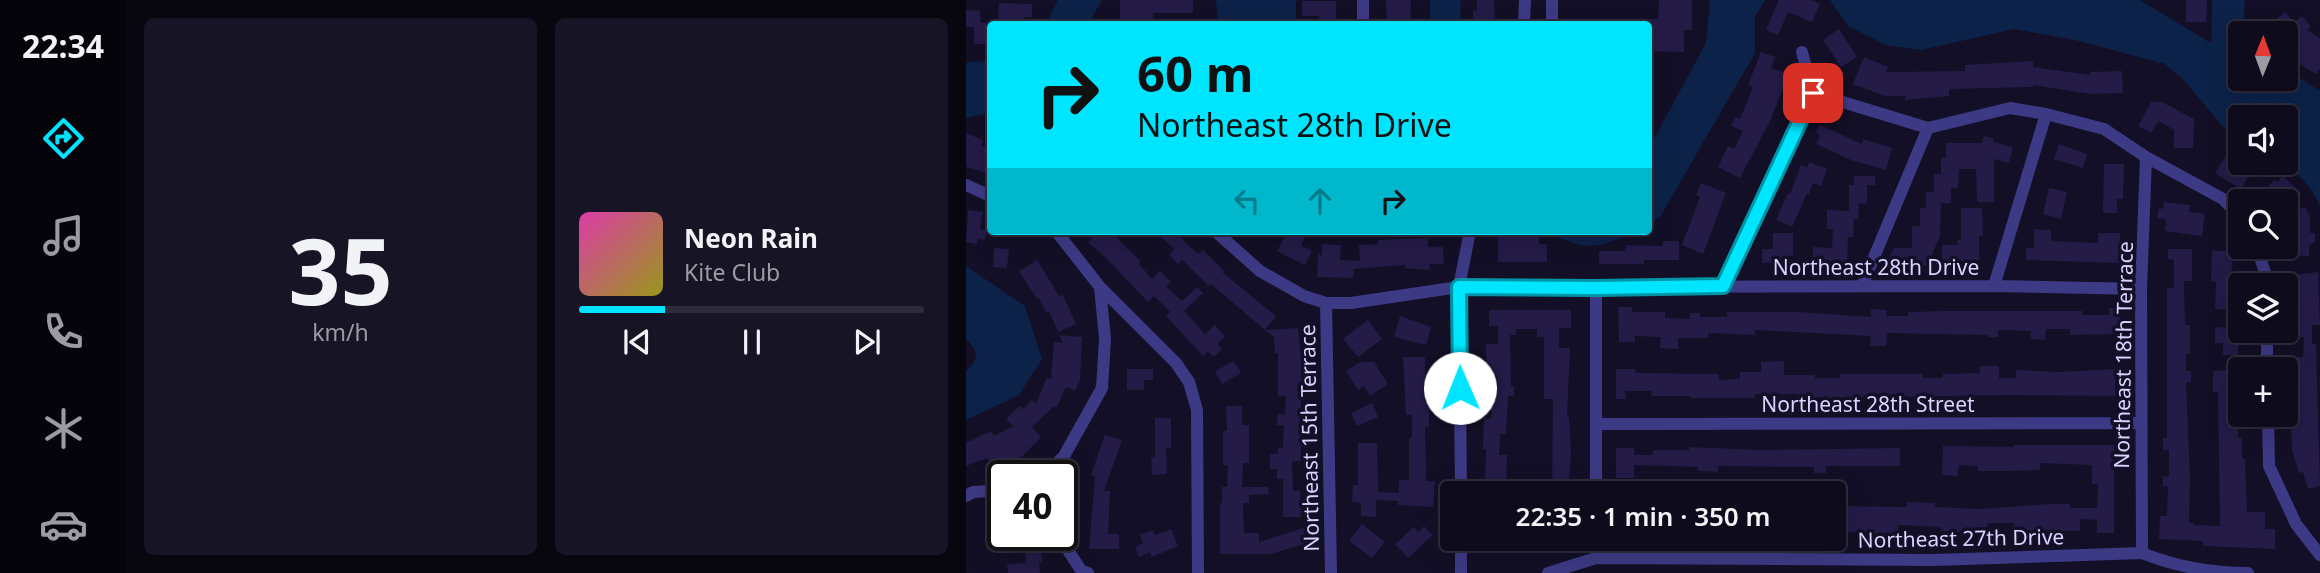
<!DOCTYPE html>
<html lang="en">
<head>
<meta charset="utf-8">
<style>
  body { margin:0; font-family:"Noto Sans",sans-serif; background:#171425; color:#f1f3f6; height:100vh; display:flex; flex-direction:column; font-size:26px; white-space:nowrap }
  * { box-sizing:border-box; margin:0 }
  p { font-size:23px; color:#9b9ba3 }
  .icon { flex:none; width:38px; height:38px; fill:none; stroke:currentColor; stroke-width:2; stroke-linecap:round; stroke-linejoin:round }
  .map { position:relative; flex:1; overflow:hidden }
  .sheet { display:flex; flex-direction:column; gap:18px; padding:18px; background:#08060f; width:840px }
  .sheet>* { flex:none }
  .guide { position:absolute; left:21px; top:21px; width:665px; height:214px; border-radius:7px; box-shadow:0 7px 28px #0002,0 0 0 2px #2e2b3b; background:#00e5ff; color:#111; overflow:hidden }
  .needle { width:46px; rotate:1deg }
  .tools { position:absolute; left:1262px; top:21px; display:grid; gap:14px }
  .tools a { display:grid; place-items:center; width:70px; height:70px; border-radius:7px; background:#0e0b1c; box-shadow:0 7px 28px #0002,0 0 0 2px #2e2b3b; font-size:35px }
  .speed { position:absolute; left:21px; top:460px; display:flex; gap:14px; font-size:35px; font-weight:700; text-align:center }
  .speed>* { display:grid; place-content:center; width:91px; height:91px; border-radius:50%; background:#0e0b1c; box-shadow:0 7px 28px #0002,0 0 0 2px #2e2b3b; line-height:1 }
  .speed .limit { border:4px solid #111; border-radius:10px; background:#fff; color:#111 }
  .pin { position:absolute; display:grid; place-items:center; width:60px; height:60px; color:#fff; margin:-30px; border-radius:14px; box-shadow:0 4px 10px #0006 }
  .me { position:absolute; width:77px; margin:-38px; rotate:359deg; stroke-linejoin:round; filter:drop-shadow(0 0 5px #0008) }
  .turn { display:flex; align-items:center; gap:24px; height:147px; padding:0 35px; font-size:32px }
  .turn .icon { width:91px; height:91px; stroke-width:2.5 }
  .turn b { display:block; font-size:49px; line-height:60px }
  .lanes { display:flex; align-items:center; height:66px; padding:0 35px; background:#0003; justify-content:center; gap:35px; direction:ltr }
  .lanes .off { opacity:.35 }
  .sheet .widget { flex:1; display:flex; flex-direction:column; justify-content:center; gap:10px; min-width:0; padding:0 24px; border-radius:10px; background:#171425 }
  .sheet .dial { align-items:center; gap:0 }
  .dial b { font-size:91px; line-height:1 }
  .song { display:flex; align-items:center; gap:21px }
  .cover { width:84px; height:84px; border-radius:10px; background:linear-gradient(135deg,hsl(320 70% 55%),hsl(60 70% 35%)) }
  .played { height:7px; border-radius:4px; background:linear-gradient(90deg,#00e5ff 25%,#2e2b3b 25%) }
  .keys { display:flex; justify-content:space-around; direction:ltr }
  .sheet .tiles { flex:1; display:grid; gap:18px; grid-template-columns:repeat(2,1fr) }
  .trip { position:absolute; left:474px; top:481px; width:406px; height:70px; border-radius:7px; background:#0e0b1c; box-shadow:0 7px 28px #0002,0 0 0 2px #2e2b3b; font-weight:600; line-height:70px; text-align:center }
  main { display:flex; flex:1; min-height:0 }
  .menu { display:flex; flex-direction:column; width:126px; justify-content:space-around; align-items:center; background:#06040b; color:#9b9ba3 }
  .menu .icon { width:49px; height:49px }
  .menu .selected { color:#00e5ff }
  .menu b { font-size:32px; color:#f1f3f6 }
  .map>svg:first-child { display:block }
</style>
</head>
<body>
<main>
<nav class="menu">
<b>22:34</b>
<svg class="icon selected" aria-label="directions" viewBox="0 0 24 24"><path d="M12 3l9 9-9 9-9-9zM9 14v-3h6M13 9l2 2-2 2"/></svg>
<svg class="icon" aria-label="music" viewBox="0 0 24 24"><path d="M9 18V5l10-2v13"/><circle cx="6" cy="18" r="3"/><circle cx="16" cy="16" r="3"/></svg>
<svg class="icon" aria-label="phone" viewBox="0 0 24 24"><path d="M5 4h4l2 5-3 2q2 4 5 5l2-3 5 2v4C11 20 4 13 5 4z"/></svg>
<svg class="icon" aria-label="climate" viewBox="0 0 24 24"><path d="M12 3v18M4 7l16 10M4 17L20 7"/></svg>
<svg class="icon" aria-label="car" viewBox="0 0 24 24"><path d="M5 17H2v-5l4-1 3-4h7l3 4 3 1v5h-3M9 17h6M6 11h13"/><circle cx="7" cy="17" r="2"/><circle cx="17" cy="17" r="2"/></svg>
</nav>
<section class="sheet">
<div class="tiles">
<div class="widget dial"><b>35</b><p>km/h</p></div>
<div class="widget">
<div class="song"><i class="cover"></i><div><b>Neon Rain</b><p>Kite Club</p></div></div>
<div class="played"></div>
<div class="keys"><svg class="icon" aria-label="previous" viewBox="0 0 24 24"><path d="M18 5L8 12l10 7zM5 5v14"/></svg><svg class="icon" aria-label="pause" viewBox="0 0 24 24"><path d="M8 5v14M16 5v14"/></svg><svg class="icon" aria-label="next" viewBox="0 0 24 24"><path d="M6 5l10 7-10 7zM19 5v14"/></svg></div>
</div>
</div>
</section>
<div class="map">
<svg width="1354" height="573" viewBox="0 0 1354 573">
  <rect width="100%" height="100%" fill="#130f26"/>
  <path fill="#0c2248" d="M92,0h44l-14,24h-42z
    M250,0h80v24h-78z
    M464,0h31l-1,24h-30z
    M744,0h55l-10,17v36l-95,164 -11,7v-76l57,-105z
    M864,0h310l71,43 1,-43h33l-2,33h-3v46h46v-10l34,22v116c-8,-19 -20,-34 -39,-44h5v-46h-46v21l-17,-11 -39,-47 -19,-16 -86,-23 -65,-12 -93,21 -35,-5 -38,-19z
    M24,60v53l-24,5v-55z
    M581,231h88c-36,19 -54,20 -88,0z
    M0,266l59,40 17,53 -23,36 -53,25v-49c13,-10 13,-22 0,-31z"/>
  <path fill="#241b47" d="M154,0h73v13h-40v10h-33z
    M420,0h25l-1,24h-23z
    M511,0h17l1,24h-22v-13h4z
    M693,0h33v30h-8v22l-36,-1v-32h10z
    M813,0h32l9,4 -8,18 -24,-10 -10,23 -12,-5z
    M1220,0h21l-1,22h-20z
    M336,1h34v23h-17v-8h-17z
    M33,3l33,1v13h-8v7h-26z
    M0,10l14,1 1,12h9v21h-16v-17h-8z
    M1319,12l9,11 8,-7 9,11 -4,3 13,8v31l-4,5 -30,-18v-23h-26z
    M873,29l18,28 -16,10 -18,-27z
    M795,52l14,5 -4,11 18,6 -20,49 -29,55 -22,-11 10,-21 6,3 9,-18 -12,-5 4,-9 5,2 13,-32 -5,-2z
    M898,57l24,10 -2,5 79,-1v-6l68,-4v6l57,8v-3l32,-1 1,22 -33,1 -57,-9v2l-84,2v7l-44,4 1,-4h-21l-32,-12z
    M1185,102h11l32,17 -1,29h-19v-18l-16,-9 -7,12 -13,-7z
    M854,125l42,19 1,-5 29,9 -6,22 -35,-10 -35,-16 4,-9 -4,-2z
    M0,133l17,7 -2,6 9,2v26l-24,-7z
    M1018,136l10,2 -1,4 20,5 -4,16 -15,-4v43h-17l-1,-33h-17l-1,19h-7v15h-10l-1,33 -13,30 -41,-1 8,-17h18v-22h8v-18h6v-16h8v-18h7v-16h5v-15h36z
    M1093,144l28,10 -4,14 -29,-9z
    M1265,147l9,5v11h17l-16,26 -26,-16z
    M843,162l18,7 -6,17 -8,-3 -4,11 -2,-1 -15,34 -16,-7 12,-27 2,1 11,-29 7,2z
    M1138,164h20l-1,35h-6v14h-14z
    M888,176h21v9h-8v19l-8,-1 -1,16h-4l-1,18h-5l-1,27 -35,-1 1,-16 19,1 1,-19h-6v-19l22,1v-26h5z
    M1317,176l18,17 -15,17v-9h-19l-7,-6 14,-15 3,2z
    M735,183l25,10 -23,61 -21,-9 18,-48 -4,-2z
    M1083,188l18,4 -6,27 -18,-5z
    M1198,202l26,3 -1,7 16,2 -3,22 -37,-5 1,-12 -9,-1 2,-10 4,1z
    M1339,207l5,10v16h5v9l-6,3v11l-19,1 -1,-26 -3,2v-17z
    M995,208h21l1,28h-4v27l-37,1v-19h16l-1,-5h4z
    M2,210l15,2 -3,17 7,1 -2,10 -7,-1 -1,5 -11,-2z
    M1068,229l17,1v11l47,2v-10h22v30l-94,-3v-12h8z
    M132,231h12l31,31 -2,2 13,15 8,-8 11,11 -5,4 16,15 15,-14 6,6 -19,18 21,23 10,-9 10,12 -8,7 5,5 -8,8 -6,-6 -5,5 -37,-40 4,-4 -16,-16 -6,6 -42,-44 -18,-16z
    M201,231h18l-6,5 19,18 5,-4 21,21 -2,1 54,44 -11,14 -54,-46 -2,2 -27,-26 -4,4 -9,-9 5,-6 -13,-12z
    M322,231h8l10,5 -5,9 11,6 -7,14 -28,-14z
    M532,231h11v6h30v7h8v18h-49z
    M807,233h20v23h-6v7h-25v-14h11z
    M462,238v9h15l1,17h-15l1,6 -25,-2v-3l-51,4 -1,9 -36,-1 1,-23 4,2v-12l19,1 -1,15 20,1 -1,-16 19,-1v-4z
    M697,241h16v19h-35v4h-45v-13h27v-6l37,1z
    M28,248l15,1 -2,19 -14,-1z
    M1202,249h24v32h-8l1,44h5v29h-4v17h5v11h-5l4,95 -1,46h5v2l26,1 -2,-134h-5v-21l16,-1v31h9v37h4v21h3l2,53h18v17h10v20l-72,-3v-5l-44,-2 1,-23h7l1,-30h-5v-10l6,1v-27h-6v-12h4v-150h7v-28l-6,-1z
    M1246,251h21l-3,37h10v22l-25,-1 1,-27 -5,-1z
    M71,260l22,36 4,-1 13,29 -18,8 -9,-21 -3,2 -7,-15 -2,1 -18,-28z
    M1352,272l2,53h-8v19h4l4,142 -12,3 -5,-17 -4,1 -7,-23 -1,-30h3v-28h-4v-35h13l1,-20h-10v-31h3l-4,-31z
    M652,307h14v5h33v6l25,1v-6h10v4h27v-5h73l71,5v-8l16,1 -1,6h22v-4l39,-1h135v4h27v-7h11l1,26 -51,1v-6h-24l-1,11 -14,-1v-8l-33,-1v7h-10l-1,-2 -100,-2 -1,13h-16l1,-10 -116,-6v5l-47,-2v5h-30v11l-18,-1 1,-11 -26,-1v6h-16z
    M523,310h82v18h-12v20h11l-3,69h2l2,37 -3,40h-16l1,-95h-9v-62h-7v-8h-21v6h-6l1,51h3v10h-6l-2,38h-6l-1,21h8l-1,32h-21l1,-38h-3l1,-31 7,1 1,-26h-10l1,-13h3v-36h12v-18h-9z
    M434,316l31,11 -5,18 -32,-8z
    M402,320l14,19 -24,18 -15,-18z
    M1249,327l24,1 -1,27h-15v-12h-8z
    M332,328l3,29v104h-9l1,30h7l1,26h-18v-38h-6v-10h-7v-15h8v-6h5l1,-23h-7l1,-11 7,1 1,-19h-8v-43h-3l-1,-16 -9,-7z
    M93,335l23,2 -2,43 -5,11 -9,-4 -9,20 -3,-1 -22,21 9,10 -18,19 -29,15 -7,-13 -21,8v-23l25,-12 3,5 19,-10 -7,-7 13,-13 4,3 9,-9 4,4 11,-27 4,2 3,-37 9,1z
    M437,357h22v40h4v30h-4l1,54h9l-2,26 -35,-2v-4l-22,-1v17l-15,-1v-13l-9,-1 1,-17h5v-42h19l1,49 21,1v-13h10v-42h3v-23h-6z
    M268,361l7,12 -19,11 -7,-13z
    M818,361v14h31v3h25v-4h83v4h20v-4l37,-1v-7h19v12h17v-8l43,2 56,-3v27l-107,-1 -174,3 -36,-1v-3h-43v4h-65v-2h-39l1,-5h-27l1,8h-10v-30h19v4l84,1v6l21,-1v-7h21v-10z
    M394,362h14l14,22 -18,12 -6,-10 -6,4 -12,-19z
    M161,369h26v11h-9v10h-17z
    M406,403l6,14 -21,9 -6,-13z
    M260,406h16v19h7v38h-6l-1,24h26l1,7 -20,1v8h-6l1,30h15v9l57,-18 2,8 -16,5 2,7 -33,10h-51v-51h2v-16h5l1,-22h-5v-34h4z
    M189,418h16v30h-5l1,26 -15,1 -1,-17 4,-1z
    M139,435l17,5 -18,51h6l-2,43h11v15h-30l6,-73 -4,-1z
    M1048,445h100v88h-17v-13l-17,-1v12l-66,-1v-7h-27v10l-46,-2v-4l-43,-2v10h-30v-2l-34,-2v-25l73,1v-5l28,1v4l45,2 70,-5h20v4h27l1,-24h-6v-19l-52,-2v7l-33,1h-29v-5l-19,-1 -1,11 -16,-1 1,-29 71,1z
    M723,447l72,3 139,-2v18h-74v7h-12v-6l-96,-1v6l-20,-1v-4l-64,-2v13h-18v-30h18v7h19v-5h36z
    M396,524l23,18 -13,16 -23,-17z
    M458,526l9,9 -25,23 -13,-14 19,-17 4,5z
    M205,529l7,17 -26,11 -2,-5 -11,5 -4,-10 8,-4 -3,-8 12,-5 3,5z
    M58,536h16l2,26h-3l1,11h-32l-1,-9 19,-1z
    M524,539l30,1 -2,13 -30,-4z"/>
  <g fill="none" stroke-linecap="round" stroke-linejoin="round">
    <path stroke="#3d3a85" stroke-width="12" d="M397,24v-24
      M558,24l1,-24
      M586,24v-24
      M836,52l11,41 115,35 82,-20 36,6 58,15 42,28 77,42 17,18
      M0,185l24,11
      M249,231l45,40 44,25 22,7h25l108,-16 535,-1 147,3
      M1291,247l9,29v9
      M757,286l90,-193
      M896,286l66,-158
      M1028,286l52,-172
      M134,287l76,76 13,19 8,28 1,163
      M360,303l5,270
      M1301,331v38
      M1302,415l1,51 27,58 24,31
      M630,424l544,-1
      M98,456l5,96 12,18 7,3
      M78,476l20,-20 38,-68 3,-49 -5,-52 -44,-56
      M495,494l-2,-207 11,-56
      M630,494v-206
      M0,496l7,-4 30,-2
      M495,539v34
      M1176,553l-1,-264 5,-132
      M630,558v-19
      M582,573l48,-15 338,2 208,-7c35,14 68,20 106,20"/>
  </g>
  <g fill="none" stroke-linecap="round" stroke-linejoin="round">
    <defs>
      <path id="route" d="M494,388l-1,-101 137,1 127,-2 90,-193"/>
    </defs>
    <use href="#route" stroke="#0095a6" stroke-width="18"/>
    <use href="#route" stroke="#00e5ff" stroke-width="12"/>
  </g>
  <g text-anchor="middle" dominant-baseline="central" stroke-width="7" stroke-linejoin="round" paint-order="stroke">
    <g font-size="21" fill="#d9d4ff" stroke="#130f26">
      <text x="910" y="267">Northeast 28th Drive</text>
      <text transform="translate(1157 355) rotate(-89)">Northeast 18th Terrace</text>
      <text x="902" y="404">Northeast 28th Street</text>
      <text transform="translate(343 438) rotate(-91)">Northeast 15th Terrace</text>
      <text transform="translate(995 538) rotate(-1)">Northeast 27th Drive</text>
    </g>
  </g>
</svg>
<div class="tools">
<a><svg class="needle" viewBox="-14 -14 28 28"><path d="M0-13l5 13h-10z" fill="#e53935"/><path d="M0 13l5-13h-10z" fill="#9b9ba3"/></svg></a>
<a><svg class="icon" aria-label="sound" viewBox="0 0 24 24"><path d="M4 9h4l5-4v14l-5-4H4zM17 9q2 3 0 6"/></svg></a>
<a><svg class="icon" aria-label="search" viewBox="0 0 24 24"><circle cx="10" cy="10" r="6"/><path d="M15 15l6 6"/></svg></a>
<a><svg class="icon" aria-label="layers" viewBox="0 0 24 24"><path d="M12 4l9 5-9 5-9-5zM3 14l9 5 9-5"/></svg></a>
<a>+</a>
</div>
<div class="speed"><div class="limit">40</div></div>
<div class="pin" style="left:847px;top:93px;background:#d93025"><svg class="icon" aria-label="arrive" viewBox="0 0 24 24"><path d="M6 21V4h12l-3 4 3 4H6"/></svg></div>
<svg class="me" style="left:494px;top:388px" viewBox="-20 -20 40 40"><circle r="19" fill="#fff"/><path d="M0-13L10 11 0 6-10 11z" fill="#00e5ff"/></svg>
<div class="trip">22:35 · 1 min · 350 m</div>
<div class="guide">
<div class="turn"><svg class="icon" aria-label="right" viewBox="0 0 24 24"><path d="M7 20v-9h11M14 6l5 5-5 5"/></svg><div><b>60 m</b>Northeast 28th Drive</div></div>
<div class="lanes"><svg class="icon off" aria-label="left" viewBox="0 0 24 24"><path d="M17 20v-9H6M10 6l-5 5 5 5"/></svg><svg class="icon off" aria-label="ahead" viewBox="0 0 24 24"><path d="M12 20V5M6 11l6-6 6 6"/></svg><svg class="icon" aria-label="right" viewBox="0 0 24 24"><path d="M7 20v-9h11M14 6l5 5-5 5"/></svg></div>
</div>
</div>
</main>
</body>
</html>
